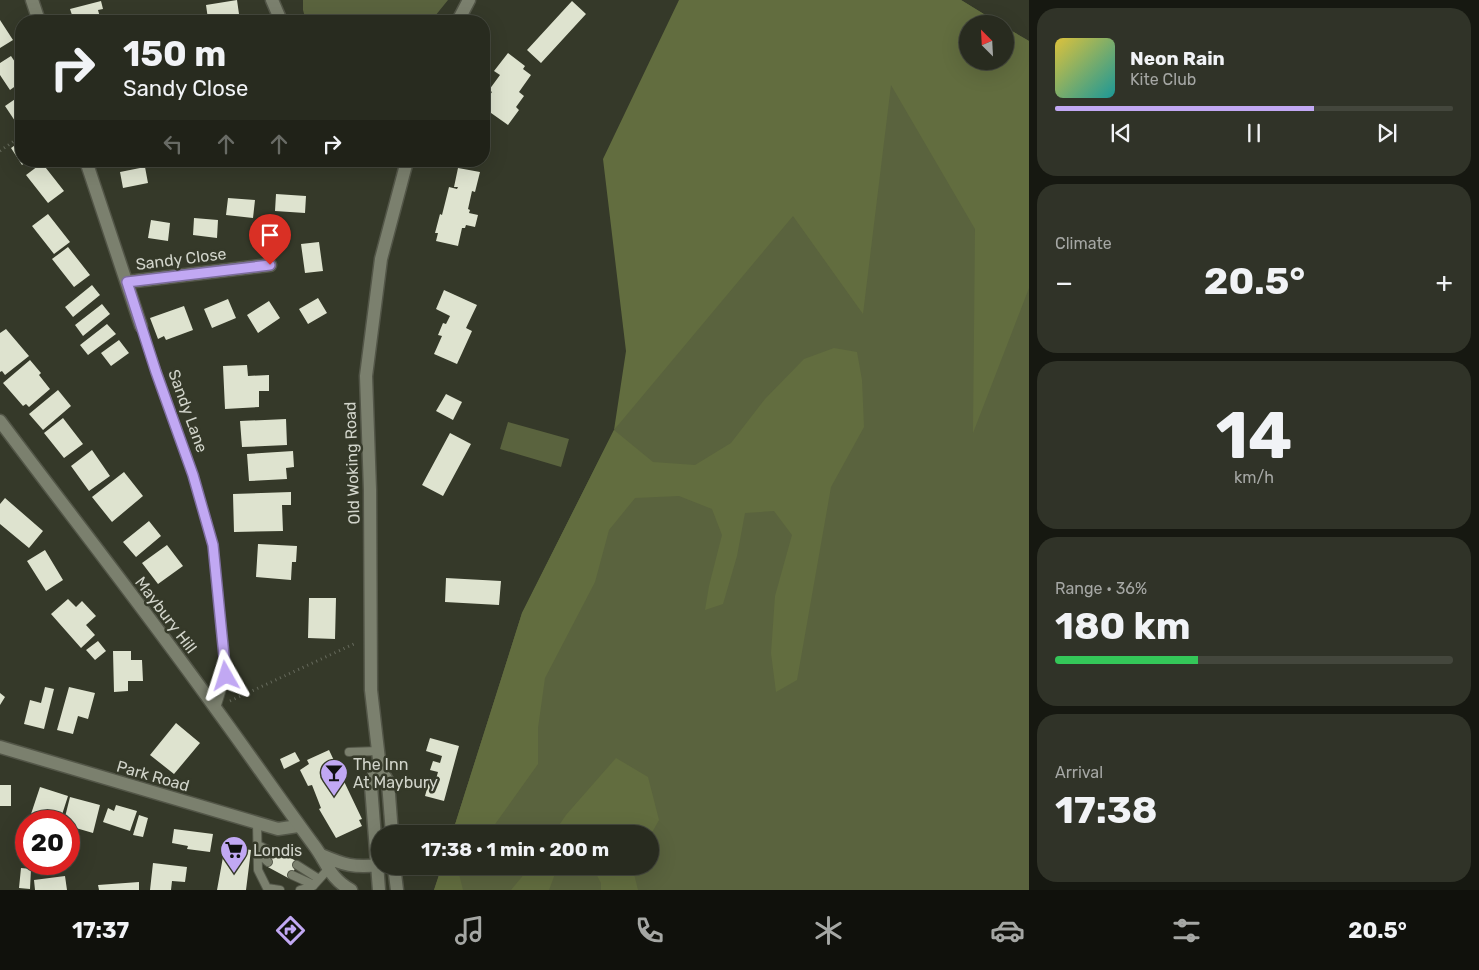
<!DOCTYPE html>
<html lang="en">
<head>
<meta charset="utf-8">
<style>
  body { margin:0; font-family:Rubik,sans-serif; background:#303328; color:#f1f3f6; height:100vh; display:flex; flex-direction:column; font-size:19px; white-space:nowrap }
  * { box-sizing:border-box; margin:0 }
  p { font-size:16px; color:#a5a7a4 }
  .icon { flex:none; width:28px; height:28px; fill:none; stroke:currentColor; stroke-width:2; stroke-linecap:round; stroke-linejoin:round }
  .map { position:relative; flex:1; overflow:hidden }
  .drawer { display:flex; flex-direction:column; gap:8px; padding:8px; background:#161811; width:450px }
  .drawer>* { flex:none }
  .banner { position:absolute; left:15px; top:15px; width:475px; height:152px; border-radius:20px; box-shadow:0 5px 20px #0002,0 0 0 1px #44473d; background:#282b1f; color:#f1f3f6; overflow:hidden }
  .needle { width:32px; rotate:336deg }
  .fabs { position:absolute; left:959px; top:15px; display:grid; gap:10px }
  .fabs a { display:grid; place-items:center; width:55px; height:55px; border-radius:50%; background:#282b1f; box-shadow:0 5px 20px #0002,0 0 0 1px #44473d; font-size:25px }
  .speed { position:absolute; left:15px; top:810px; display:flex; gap:10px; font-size:25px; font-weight:700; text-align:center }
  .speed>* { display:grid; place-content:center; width:65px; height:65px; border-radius:50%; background:#282b1f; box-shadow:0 5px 20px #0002,0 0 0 1px #44473d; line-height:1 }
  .speed .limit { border:8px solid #d22; background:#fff; color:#111 }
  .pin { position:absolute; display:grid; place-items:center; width:42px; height:42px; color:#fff; margin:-51px -21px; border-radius:50% 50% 50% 0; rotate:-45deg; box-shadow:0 0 5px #0007 }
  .pin .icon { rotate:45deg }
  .me { position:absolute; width:55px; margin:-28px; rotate:354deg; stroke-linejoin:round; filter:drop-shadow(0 0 4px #0008) }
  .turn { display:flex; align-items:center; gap:18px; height:105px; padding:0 25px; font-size:22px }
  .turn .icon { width:65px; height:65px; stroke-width:2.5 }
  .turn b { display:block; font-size:35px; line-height:42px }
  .lanes { display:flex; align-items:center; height:48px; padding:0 25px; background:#0003; justify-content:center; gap:25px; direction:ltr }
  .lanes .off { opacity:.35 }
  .big { font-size:38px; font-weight:700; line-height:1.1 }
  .drawer .tile { flex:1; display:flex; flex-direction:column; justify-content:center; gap:8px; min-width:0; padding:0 18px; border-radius:20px; background:#303328 }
  .drawer .dial { align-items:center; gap:0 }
  .dial b { font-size:65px; line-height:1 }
  .song { display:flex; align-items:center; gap:15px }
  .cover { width:60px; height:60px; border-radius:8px; background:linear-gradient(135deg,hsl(50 70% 55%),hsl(180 70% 35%)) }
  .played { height:5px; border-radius:2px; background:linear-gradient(90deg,#c1a8f3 65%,#44473d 65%) }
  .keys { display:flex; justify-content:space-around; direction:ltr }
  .heat { display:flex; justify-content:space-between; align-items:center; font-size:28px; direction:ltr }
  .charge { height:8px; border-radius:4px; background:linear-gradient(90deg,#34c759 36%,#44473d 0) }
  .trip { position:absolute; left:371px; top:825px; width:288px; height:50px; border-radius:25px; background:#282b1f; box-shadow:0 5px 20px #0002,0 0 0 1px #44473d; font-weight:700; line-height:50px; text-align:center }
  .menu { display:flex; height:80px; justify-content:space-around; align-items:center; background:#10110c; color:#a5a7a4 }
  .menu .icon { width:35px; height:35px }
  .menu .selected { color:#c1a8f3 }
  .menu b { font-size:22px; color:#f1f3f6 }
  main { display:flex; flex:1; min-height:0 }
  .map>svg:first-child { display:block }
</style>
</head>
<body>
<main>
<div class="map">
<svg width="1029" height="890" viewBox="0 0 1029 890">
  <rect width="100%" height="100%" fill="#353929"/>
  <path fill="#5a633e" d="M303,0h145l-17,21h-125l-3,-11z
    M909,0h52l39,24h-32v37h37v-34l24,14v849h-595l8,-24h208v-32h-198l70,-221 92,-183z
    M508,422l61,17 -8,28 -61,-18z"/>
  <path fill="#626d3f" d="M679,0h282l39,24h-32v37h37v-34l24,14v247l-56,145 2,-204 -84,-144 -28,229 -70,-98 -179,214 39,32 42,3 36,-22 34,-44 39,-40 30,-11 23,4 5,28 2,47 -33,60 -34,193 -21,12 -5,-39 4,-57 17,-61 -18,-24 -29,2 -8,43 -14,48 -18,6 4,-24 13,-51 -10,-26 -33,-13 -44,2 -26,32 -14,52 -50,96 -7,50v36l-50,70h-36l70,-221 92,-183 12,-79 -23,-192z
    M616,758l32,19 11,43 -9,16v-2h-97l13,-19z
    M442,866h23l-6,8 4,16h-29z
    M531,866h27l-9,24h-38z
    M592,866h40l6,24h-37v-7z"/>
  <path fill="#dee3cf" d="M237,0l2,14 -31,5 -2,-14z
    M101,1l2,8 -5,1 3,11h-27l-4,-12z
    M572,1l14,13 -45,49 -14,-13z
    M0,20l13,20 -13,8z
    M508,53l17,13 -2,3 8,6 -12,17 5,4 -8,11 3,3 -11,15 -24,-17v-5l8,-11 -3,-2 11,-15 -6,-4z
    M11,56l10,15v11l-11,8 -10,-15v-12z
    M21,95v35l-16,-24z
    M21,141v20h6l-5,4 -11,-17z
    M242,161h22v1l-21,4z
    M42,163l22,28 -16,12 -22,-28z
    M145,167l3,16 -25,5 -3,-16z
    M458,168l22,4 -5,20 -3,-1 -4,18 2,1 -1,3 9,2 -3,12 -9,-2 -1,3h-3l-4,18 -22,-5 2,-8h-3l5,-19 2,1 7,-28 8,2 1,-2h-4z
    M276,194l30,2 -1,17 -30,-2z
    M228,198l27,2 -2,18 -27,-3z
    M48,214l22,28 -16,12 -22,-28z
    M194,218l24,2 -1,18 -24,-3z
    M151,220l19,3 -2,18 -20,-3z
    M319,242l4,29 -18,2 -4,-29z
    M68,247l22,28 -16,12 -22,-28z
    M92,285l8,10 -27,22 -8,-10z
    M444,290l33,15 -11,23 6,3 -15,33 -23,-10 8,-18 -4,-1 5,-12 3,1 4,-8 -14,-7z
    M318,298l9,15 -19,11 -9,-15z
    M228,299l8,19 -24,10 -8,-19z
    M269,301l11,17 -22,15 -11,-18z
    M102,304l8,10 -27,22 -8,-11z
    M184,306l9,24 -27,10 -2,-4 -6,3 -8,-21z
    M107,324l9,10 -28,21 -8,-10z
    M6,329l23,27 -24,19 -3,-4 -2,1v-39z
    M119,340l10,13 -18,13 -10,-13z
    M30,360l11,13 -2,2 11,14 -21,18 -3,-3 -3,2 -20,-23z
    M247,365l1,11 21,-1v16h-10v16l-34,2 -2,-43z
    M58,390l13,16 -28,24 -14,-16z
    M446,394l16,8 -9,18 -17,-9z
    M63,418l20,26 -19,14 -20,-25z
    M286,419l1,26 -45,2 -2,-26z
    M450,433l21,11 -28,52 -21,-11z
    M92,450l18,26 -21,15 -18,-25z
    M293,451l1,16 -8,1 1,11 -38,2 -2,-27z
    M124,472l19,24 -31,26 -20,-25z
    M291,492v13h-9l1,26 -49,1 -1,-38z
    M5,498l38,33 -14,17 -29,-24v-20z
    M149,521l12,15 -25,21 -13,-15z
    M258,544l39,2 -1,16h-4l-1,18 -35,-3z
    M167,545l16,21 -25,18 -16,-21z
    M45,550l18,30 -17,11 -19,-30z
    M446,578l55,3 -2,24 -54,-3z
    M309,598h27l-1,41 -27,-1z
    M68,599l8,8 6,-6 14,15 -10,9 9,10 -14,13 -30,-34z
    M98,641l8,10 -11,9 -9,-10z
    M113,651h18v9h11l1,21h-15v10l-14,1z
    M45,687l9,2 -10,40 -20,-5 6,-24 11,3z
    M69,687l26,6 -7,26 -10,-3 -5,18 -16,-4z
    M0,693l5,4 -5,8z
    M176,723l24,20 -26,31 -24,-19z
    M430,738l29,8 -15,55 -19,-5 5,-18 6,1 2,-7 -8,-2 3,-9 7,2 2,-7 -16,-5z
    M329,750l33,69 -3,1 3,6 -26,12 -17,-29 2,-1 -9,-23 -4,1 -8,-16 9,-6 -2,-4z
    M295,752l5,9 -16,8 -4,-10z
    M0,785h11v21h-11z
    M40,787l28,9 -8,25h-5l-24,-7z
    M70,797l30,8 -7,28 -24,-7v-5h-5z
    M116,805l21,6 -7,20 -27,-9 5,-14 6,3z
    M139,815l9,3 -5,19 -10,-2z
    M174,829l39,5 -3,18 -23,-3 1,-3 -16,-3z
    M225,846l26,4 -5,40h-29z
    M276,850l22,12 -8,17 -24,-13z
    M153,863l34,4 -2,15 -13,-1 -1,9h-21z
    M21,868l10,1 -1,20 -11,-1z
    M65,876l2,14h-32l-1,-10z
    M139,882v8h-40l-1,-5z"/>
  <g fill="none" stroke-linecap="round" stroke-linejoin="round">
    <defs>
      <path id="service" d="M141,326l52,149 20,70 13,131 -10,32
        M349,752l29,-1
        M257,823l1,47 9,18 13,2
        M258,845l16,8
        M258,853l10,9
        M297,865l22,14
        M292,875l22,10
        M300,890l13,-4 18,-20"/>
      <path id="minor" d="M32,0l7,21
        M272,0l9,21
        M86,161l55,165
        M127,282l143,-17
        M0,747l278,82 20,-3"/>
      <path id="tertiary" d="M0,421c72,96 146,190 216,288 33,45 64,90 97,135 14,18 16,34 38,46
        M321,855c23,10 33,13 59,10"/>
      <path id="secondary" d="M458,21l11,-21
        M392,834l-4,-52 -8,-14 -9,-78 -1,-200 -4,-114 15,-117 26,-98
        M394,866l3,24
        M379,890l-8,-104 2,-9 7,-9"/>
    </defs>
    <use href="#service" stroke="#535648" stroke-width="10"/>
    <use href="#minor" stroke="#535648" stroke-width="15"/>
    <use href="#tertiary" stroke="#535648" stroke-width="15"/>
    <use href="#secondary" stroke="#535648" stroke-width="15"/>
    <path stroke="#676b5d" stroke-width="3" stroke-dasharray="1 4" stroke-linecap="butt" d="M0,151l21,-15
      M230,701l126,-58"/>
    <use href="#service" stroke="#7b806e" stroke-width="8"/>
    <use href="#minor" stroke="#7b806e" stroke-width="12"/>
    <use href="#tertiary" stroke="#7b806e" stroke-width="12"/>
    <use href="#secondary" stroke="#7b806e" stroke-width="12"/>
  </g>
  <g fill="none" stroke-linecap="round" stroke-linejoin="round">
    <defs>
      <path id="route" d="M226,676l-13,-131 -20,-70 -37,-103 -29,-90 143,-17"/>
    </defs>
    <use href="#route" stroke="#7d6d9e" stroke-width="12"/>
    <use href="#route" stroke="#c1a8f3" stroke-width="9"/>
  </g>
  <defs>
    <symbol id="bar-pin" viewBox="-11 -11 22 30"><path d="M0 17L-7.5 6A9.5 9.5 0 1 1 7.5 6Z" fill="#c1a8f3" stroke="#353929"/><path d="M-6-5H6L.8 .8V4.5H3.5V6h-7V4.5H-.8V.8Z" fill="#111"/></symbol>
    <symbol id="supermarket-pin" viewBox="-11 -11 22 30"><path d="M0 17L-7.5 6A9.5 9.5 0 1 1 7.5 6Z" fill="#c1a8f3" stroke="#353929"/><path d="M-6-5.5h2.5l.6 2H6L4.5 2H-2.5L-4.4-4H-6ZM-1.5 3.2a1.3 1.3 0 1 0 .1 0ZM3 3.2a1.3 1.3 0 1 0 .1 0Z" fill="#111"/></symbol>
  </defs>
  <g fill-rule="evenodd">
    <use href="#bar-pin" x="318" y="757" width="32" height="43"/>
    <use href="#supermarket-pin" x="218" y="834" width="32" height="43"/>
  </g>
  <g text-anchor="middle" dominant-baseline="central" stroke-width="5" stroke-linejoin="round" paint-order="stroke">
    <g font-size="16" fill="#d1d4ca" stroke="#353929">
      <text transform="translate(181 259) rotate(-7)">Sandy Close</text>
      <text transform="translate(188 411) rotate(70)">Sandy Lane</text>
      <text transform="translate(352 463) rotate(-92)">Old Woking Road</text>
      <text transform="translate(166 615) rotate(53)">Maybury Hill</text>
      <text transform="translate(153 776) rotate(16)">Park Road</text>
    </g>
    <g font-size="16" fill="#d1d4ca" stroke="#353929" text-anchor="start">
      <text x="353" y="764">The Inn<tspan x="353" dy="18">At Maybury</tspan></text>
      <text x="253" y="850">Londis</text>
    </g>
  </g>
</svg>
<div class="fabs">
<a><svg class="needle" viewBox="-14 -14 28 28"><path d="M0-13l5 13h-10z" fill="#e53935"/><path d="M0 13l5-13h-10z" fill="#a5a7a4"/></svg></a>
</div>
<div class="speed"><div class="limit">20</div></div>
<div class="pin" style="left:270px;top:265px;background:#d93025"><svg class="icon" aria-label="arrive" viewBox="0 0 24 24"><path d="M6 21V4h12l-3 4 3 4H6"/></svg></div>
<svg class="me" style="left:226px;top:676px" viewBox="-20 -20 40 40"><path d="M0-17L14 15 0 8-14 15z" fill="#c1a8f3" stroke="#fff" stroke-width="4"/></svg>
<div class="trip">17:38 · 1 min · 200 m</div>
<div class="banner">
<div class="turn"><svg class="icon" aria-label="right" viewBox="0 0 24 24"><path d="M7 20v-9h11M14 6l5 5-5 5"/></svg><div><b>150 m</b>Sandy Close</div></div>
<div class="lanes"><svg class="icon off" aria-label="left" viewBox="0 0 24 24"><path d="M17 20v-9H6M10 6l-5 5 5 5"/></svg><svg class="icon off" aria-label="ahead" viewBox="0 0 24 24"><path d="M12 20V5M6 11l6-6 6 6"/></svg><svg class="icon off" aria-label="ahead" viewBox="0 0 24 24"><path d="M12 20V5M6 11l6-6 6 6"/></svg><svg class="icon" aria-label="right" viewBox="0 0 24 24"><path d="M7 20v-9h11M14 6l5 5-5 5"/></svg></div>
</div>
</div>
<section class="drawer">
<div class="tile">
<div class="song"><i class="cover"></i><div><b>Neon Rain</b><p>Kite Club</p></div></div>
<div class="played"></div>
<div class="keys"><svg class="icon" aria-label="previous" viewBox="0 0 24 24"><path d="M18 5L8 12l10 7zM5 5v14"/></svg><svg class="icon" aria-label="pause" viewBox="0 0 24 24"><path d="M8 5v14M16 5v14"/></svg><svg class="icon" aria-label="next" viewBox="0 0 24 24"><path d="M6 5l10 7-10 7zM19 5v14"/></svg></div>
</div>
<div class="tile"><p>Climate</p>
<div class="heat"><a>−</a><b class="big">20.5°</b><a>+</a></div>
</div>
<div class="tile dial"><b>14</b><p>km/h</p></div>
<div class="tile"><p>Range · 36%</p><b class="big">180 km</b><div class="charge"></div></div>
<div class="tile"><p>Arrival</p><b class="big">17:38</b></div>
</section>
</main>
<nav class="menu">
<b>17:37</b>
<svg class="icon selected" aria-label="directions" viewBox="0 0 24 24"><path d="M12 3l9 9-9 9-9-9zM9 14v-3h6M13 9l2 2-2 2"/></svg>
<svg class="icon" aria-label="music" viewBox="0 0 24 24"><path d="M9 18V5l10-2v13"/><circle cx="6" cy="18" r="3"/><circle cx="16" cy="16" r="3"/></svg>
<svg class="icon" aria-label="phone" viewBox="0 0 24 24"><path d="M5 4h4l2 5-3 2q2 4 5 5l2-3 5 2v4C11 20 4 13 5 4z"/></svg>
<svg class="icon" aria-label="climate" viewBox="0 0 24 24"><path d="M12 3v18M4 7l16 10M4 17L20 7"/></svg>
<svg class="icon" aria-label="car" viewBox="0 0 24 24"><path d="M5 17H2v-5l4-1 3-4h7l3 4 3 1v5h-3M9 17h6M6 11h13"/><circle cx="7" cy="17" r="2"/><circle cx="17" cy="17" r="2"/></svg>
<svg class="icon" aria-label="filters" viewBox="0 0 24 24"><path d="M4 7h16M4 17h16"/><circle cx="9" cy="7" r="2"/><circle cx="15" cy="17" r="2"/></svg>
<b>20.5°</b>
</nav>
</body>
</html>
